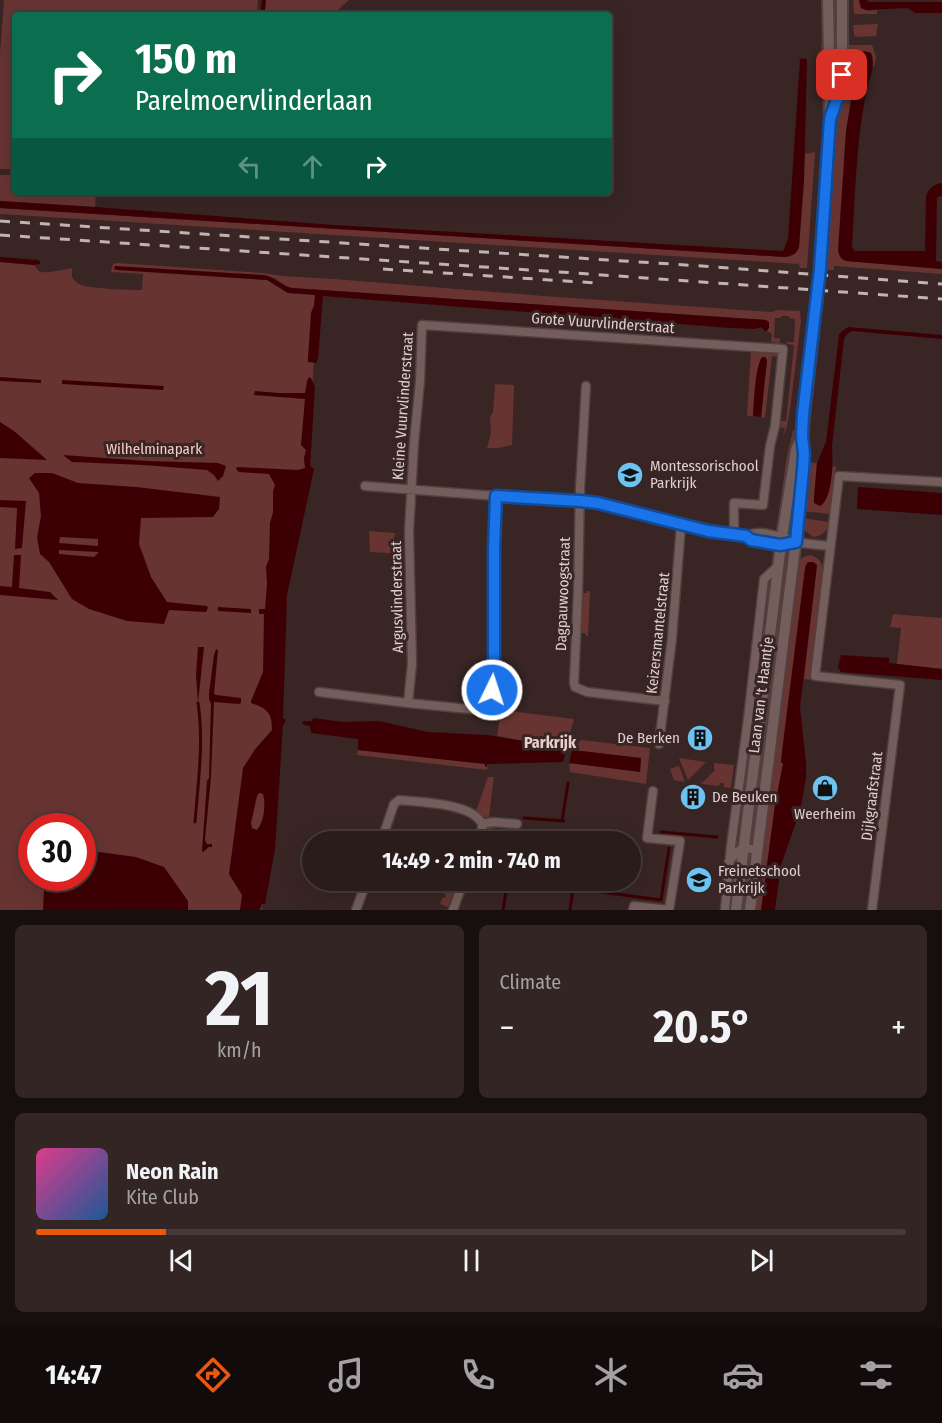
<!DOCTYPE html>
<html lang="en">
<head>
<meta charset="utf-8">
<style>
  body { margin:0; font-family:"Fira Sans Condensed",sans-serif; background:#322524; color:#f1f3f6; height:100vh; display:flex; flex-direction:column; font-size:22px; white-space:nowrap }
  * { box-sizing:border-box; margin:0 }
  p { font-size:20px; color:#a5a1a3 }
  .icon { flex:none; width:33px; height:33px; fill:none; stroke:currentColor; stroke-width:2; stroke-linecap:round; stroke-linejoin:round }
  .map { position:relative; height:910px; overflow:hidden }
  .details { display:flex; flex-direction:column; gap:15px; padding:15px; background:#170f0f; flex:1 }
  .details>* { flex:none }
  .guide { position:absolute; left:12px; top:12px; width:600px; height:183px; border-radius:6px; box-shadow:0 6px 24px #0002,0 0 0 2px #463a3a; background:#0b6e4f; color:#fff; overflow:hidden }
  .speed { position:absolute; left:18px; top:813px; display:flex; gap:12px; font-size:30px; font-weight:700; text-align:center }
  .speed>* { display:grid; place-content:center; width:78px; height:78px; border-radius:50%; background:#2a1c1b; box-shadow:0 6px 24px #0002,0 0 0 2px #463a3a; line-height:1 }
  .speed .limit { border:9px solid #d22; background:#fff; color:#111 }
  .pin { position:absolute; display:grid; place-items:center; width:51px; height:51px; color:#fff; margin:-26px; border-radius:12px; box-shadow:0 3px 9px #0006 }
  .me { position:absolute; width:66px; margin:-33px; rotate:4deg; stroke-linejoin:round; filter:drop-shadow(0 0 4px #0008) }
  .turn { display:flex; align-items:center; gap:21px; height:126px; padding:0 24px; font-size:27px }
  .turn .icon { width:78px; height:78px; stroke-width:2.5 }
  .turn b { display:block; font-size:42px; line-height:51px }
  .lanes { display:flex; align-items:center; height:57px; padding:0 24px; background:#0003; justify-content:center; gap:30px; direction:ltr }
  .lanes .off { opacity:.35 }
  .big { font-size:45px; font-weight:700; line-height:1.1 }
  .details .widget { flex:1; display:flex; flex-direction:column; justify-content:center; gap:9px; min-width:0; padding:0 21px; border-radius:9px; background:#322524 }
  .details .dial { align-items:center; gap:0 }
  .dial b { font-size:78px; line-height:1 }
  .song { display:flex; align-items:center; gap:18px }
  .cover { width:72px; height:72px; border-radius:9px; background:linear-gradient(135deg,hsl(330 70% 55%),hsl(210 70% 35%)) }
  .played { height:6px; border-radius:3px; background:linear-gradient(90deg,#ea580c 15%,#463a3a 15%) }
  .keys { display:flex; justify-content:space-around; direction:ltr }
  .heat { display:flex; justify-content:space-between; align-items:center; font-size:33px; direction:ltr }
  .details .tiles { flex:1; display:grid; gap:15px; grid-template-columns:1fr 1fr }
  .widget:last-child { grid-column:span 2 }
  .trip { position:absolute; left:302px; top:831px; width:339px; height:60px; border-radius:30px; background:#2a1c1b; box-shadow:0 6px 24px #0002,0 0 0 2px #463a3a; font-weight:700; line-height:60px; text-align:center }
  .tabs { display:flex; height:96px; justify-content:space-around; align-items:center; background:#110b0b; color:#a5a1a3 }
  .tabs .icon { width:42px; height:42px }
  .tabs .selected { color:#ea580c }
  .tabs b { font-size:27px; color:#f1f3f6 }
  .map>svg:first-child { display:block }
</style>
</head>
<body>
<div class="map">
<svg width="942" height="910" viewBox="0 0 942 910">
  <rect width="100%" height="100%" fill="#382524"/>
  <path fill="#673432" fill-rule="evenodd" d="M4,0h254l-1,15h-242v154h-15v-116z
    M266,0h83l-12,11 -70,1 -2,-2z
    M853,0h6l1,6 8,5 9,-1v4h-23z
    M878,24l-2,12 -20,1 -2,-2 -1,-10h1z
    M821,45h4v75h-2z
    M845,45h27l4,12 -2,10h-1v-4l-10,-12 -5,7 -12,73 -2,31 2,99 96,8v5l-108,-8v4h-8l7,-101 1,-35 8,-38z
    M815,152l-8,116h-7l-1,-4 -799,-50v-6l785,49c7,-1 11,-4 14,-10l6,-93z
    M0,175h15v17h81l-1,15 -95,-6z
    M0,262l34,3 6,7c11,1 21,-2 32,-4v9c2,3 5,6 7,7 8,5 53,6 63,6l1,-16 -32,-2 2,-8 4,-1 146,10 19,3 52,3 210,17 227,16 7,-2 22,1 1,9 -10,82 -4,25 -4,10 2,-9 -6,-1 1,-6h6l8,-76 -7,-1v-2h7l1,-23 -6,-1v-2h-8v2h-6l-1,20h6v5l-9,-1 1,-8 -5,-3 -1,-11 -15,-1 -459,-31 -5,-1 -13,-9 -157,-9 150,11 21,13 30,2 -11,177 -29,140 -2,105 -14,193h-262zM32,826h50v52h-50z
    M751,349l26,3 2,2 -1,3 -6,-1 -7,62 -4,-1 6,-57 -2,-3h-3l-4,11 -5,48h-6z
    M495,384l19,1 -2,60 -14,3h-11l4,-15 -1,-15 3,-6z
    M793,430l2,1 -8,42 -4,36 -3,-1 6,-47z
    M808,462l9,1 -3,35 1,5 14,-13 4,-24 3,1 -6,47 -27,-3z
    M802,518l27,4c-1,9 -7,14 -16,15l-10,-8z
    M369,531l26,2 -1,7 11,1 1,13 -36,-2z
    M785,553l2,3 -1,10 -8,71v20l-15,120 -7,-2 28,-219z
    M810,555c10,2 13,9 13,18l-13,107 -6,-1 13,-114 -4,-3h-4l-4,4v3l-23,183 -1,10 2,2 -8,41 -14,105h-8l44,-347c4,-5 7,-7 13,-8z
    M774,575l-19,150 -4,-9v-4h3l2,-15 -3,-1 1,-3h3l2,-15 -3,-1v-4h3l2,-15 -3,-1v-3h4l2,-16h-4l1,-4h3l2,-15 -3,-1v-3h4l2,-16 -4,-1 2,-13z
    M587,591h3l-2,45h-2l-1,-3h-5l2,-40h5z
    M893,614l49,4v51l-45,-5 4,-36 -11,-1z
    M501,710l73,9 -8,29 -69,-12z
    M749,729l4,9 -12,108 -7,5v-9h5l2,-16 -4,-1v-3h4l1,-8 -4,-1 1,-7h5l2,-13 -5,-1 4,-30 3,-1 2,-12 -1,-1v-2h2v-2l-2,-1z
    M581,740l69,8 -4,36 -76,-12c-2,-14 2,-22 11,-32zM573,750l68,8 -1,13 -71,-8z
    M358,750l127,14v3l3,-1 -1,4 -130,-15z
    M679,758l27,4 -18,18z
    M714,763l20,2 -3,23 -7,-1v-4h-4l-1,3 -18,-2 14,-14 -1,-2z
    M679,766l6,16 -11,-2 -4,-11z
    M488,777h6l-5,40h-5l-8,-6z
    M755,784l7,1 -8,61 -7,-1z
    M495,826l-1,6 16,1 1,-6 4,1 -3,13 -31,1c3,-9 4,-15 14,-16z
    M750,852l2,1 -6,57h-4l1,-30 4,-27z
    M449,880l6,1 2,3 -9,23 -8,-3 2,-6 4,-1 -2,-4z
    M470,881l35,-1v1l-2,8z"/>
  <path fill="#3c0004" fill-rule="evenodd" d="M262,0h4l-1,10 2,2 77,-1v4h-84z
    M859,0h8l1,2h74v11h-27l-7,-5 -43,2 -4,-2z
    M864,51l7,2c6,14 -4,30 -6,45 -9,49 -10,100 -13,149l3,4h70l1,-54c2,-8 7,-13 16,-14v13l-5,1 -1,64 6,1v7l-96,-8c-6,-2 -7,-6 -8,-11l8,-119 12,-73 3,-5z
    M806,58l1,3 -3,120 -5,66c-2,7 -7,9 -14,10l-785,-49v-7l95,6 240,18 448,26 5,-12 12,-180z
    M0,257l38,3 2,2v2l-6,1 -34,-3z
    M115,266l149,9c11,2 18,11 28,13l459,31 15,1 3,2v6l-2,3h-2l-4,-4 -6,2 -25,-1 -407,-32 -5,63 -2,4 -8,-1v-4l3,-45 3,-8 1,-10 -27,-2 -21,-13 -150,-10 -3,-1z
    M848,327l94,8v4l-90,-8 -5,3 -3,5 -12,107c1,15 1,53 -12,60l-6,-3v-5l3,-35 9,-21 13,-107 2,-3z
    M762,357h3l2,3 -6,57 -8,-1c1,-15 2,-48 9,-59z
    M0,377l41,3v3l-41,-2z
    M309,377l2,1 4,9 -5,79 4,3 -27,126 -4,123 3,2 -1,3 -2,2 -8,124 -10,55h-3l-2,6h-20l2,-15 -13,-21 14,-106 13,-20 16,-18c0,-17 -4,-21 -21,-27v-2l12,-29 1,-58h-5v-5h6l2,-25 -1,-17 3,-8 1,-36 3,-11v-21l2,-6 -6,-11 -30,-2 -3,-3 1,-2 61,3 7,-2 -1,-10 2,-8 -5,-5 4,-46 -51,-4 1,-4 24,2h26l2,-12zM259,793l4,1c3,11 1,28 -6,36l-5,-2 -1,-5 6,-27z
    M62,380l102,6 -1,4 -101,-6z
    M0,422l14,9 33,29 -47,-2z
    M63,455l85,6 70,2 8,3 -3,10 -5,5 -4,-6 -7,-5 -63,-5 -72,-3z
    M35,473h17l26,10 58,4 84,10 -1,12 -6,8 -72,1 -2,26 12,33 16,25 40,4 1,2 -2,4 -37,-2 -5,14 -37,-3 -38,-12 -17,-10 -23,-37 -9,-8 -3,-16 4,-22 -2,-23 -10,-15zM60,537l38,2v7l-39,-3zM59,550l39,2v1l-4,4 -35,-3z
    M858,487l84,6v22l-85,-6z
    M0,500l26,1 -4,47 -7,1 2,-41 -17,-1z
    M14,555h7l-2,33 31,4 8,8 -58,-5v-9l12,1z
    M809,562h4l4,3 -17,142 6,56v15l-6,33 -19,54 -6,45h-14l14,-105 8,-41 -2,-2 1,-10 23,-183 2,-6z
    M218,607l33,2v4l-33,-2z
    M198,647h6l-6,56 -2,-28z
    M216,649l2,1 -4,44 2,1 25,3v5l-2,1 -25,-2 -3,75 -6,63 2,4h5v3h-3l-6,5 -1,-1 5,-70 2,-3 2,-74 -2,-5v-6l5,-38z
    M841,655l48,3v5l53,6v11l-101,-8 -3,-5z
    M313,718l30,4 36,-1 49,11 59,3 80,13 -4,14 -76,2v3l-2,-1v-2l-127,-14v-11l-47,-6 -1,-7 -6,-1 -2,-3 1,-1h9z
    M572,750l69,8 -1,14 -71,-9z
    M99,852l37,5 28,10 24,34v9h-145l1,-22 4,-10h34l1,-25z"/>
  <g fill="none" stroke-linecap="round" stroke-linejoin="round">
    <path stroke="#3c0004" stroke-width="3" d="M524,818l40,3
      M562,821l6,-38
      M195,822c3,-39 9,-80 3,-119
      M536,831l87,9
      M661,832l56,5
      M516,842l2,-10
      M511,880l150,20 8,-52
      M503,910l5,-30
      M570,910l3,-21"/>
    <defs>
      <path id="minor" d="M586,386l-6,102 -2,104 -4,91 1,4 12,5 78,9
        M365,486l131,10 84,5 20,3 108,27 38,5 5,4 29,5 16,-4
        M746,536c16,-8 35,2 51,6 11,2 22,3 33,4
        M319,692l89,11 81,8 5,-37v-125l2,-53
        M408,703l4,-39 -3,-132 5,-89 6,-62 2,-56 361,24 -8,77 -5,20 -7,59 -29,-2v32
        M659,744l13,-106 9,-113
        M482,824l11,-2 24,2
        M381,842l13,-38 5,-4c21,2 73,3 83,24
        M478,842l4,-14v-4
        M729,861c9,-10 13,-18 28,-9
        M356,910l11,-30
        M453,910l11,-30
        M633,910l1,-4 35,4 11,-69 -33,-3 6,-47
        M725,910l6,-64 17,-127 16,-140 14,-13
        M872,910l28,-225 -85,-9 24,-200 103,6"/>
      <path id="tertiary" d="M832,113l7,-20 3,-18v-75
        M736,910l22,-177 24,-197 14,-86 6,-14 18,-167 8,-118 2,-32 -2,-119
        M750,910l52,-419 2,-37 -2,-17"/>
    </defs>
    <use href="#minor" stroke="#50403f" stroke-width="11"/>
    <use href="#tertiary" stroke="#50403f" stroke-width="14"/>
    <use href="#minor" stroke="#745e5c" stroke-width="8"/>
    <use href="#tertiary" stroke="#745e5c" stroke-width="10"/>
    <path stroke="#c1b3b2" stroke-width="3" stroke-dasharray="10 10" stroke-linecap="butt" d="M0,221l702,45 240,18
      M0,235l575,38 367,26
      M383,269l213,14"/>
  </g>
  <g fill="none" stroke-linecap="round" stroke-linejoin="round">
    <defs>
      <path id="route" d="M492,690l2,-16v-125l2,-53 84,5 18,2 110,28 38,5 5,4 29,5 16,-3 7,-72 1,-16 -2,-18 1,-21 17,-146 10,-150 9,-26 3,-18"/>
    </defs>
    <use href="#route" stroke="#114b97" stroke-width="15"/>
    <use href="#route" stroke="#1a73e8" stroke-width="10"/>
  </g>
  <defs>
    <symbol id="school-disc" viewBox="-11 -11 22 22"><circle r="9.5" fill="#6cc3f2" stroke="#382524"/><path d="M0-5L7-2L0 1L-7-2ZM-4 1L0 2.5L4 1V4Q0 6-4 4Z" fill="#111"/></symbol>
    <symbol id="building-disc" viewBox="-11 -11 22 22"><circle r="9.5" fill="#6cc3f2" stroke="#382524"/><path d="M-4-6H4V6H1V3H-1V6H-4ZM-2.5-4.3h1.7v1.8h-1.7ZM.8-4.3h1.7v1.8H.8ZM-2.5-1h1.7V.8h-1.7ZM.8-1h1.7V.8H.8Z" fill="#111"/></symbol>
    <symbol id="shop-disc" viewBox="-11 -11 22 22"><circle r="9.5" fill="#6cc3f2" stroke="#382524"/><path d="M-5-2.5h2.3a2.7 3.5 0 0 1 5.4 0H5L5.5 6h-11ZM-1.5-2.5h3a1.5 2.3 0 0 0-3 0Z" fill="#111"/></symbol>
  </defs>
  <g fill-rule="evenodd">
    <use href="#school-disc" x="615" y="460" width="30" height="30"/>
    <use href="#building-disc" x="685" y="723" width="30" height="30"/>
    <use href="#shop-disc" x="810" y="773" width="30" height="30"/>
    <use href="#building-disc" x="678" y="782" width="30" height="30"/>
    <use href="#school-disc" x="684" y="865" width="30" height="30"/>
  </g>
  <g text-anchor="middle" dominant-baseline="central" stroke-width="6" stroke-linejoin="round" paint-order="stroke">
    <g font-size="15" fill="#ddd0cf" stroke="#382524">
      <text transform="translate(603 323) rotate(4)">Grote Vuurvlinderstraat</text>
      <text transform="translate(403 406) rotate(-86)">Kleine Vuurvlinderstraat</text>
      <text transform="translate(563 594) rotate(-88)">Dagpauwoogstraat</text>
      <text transform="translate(397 597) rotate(-91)">Argusvlinderstraat</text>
      <text transform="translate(658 633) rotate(-84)">Keizersmantelstraat</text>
      <text transform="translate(761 695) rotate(-83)">Laan van 't Haantje</text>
      <text transform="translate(872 796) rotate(-83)">Dijkgraafstraat</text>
    </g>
    <g font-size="15" fill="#f5cbc7" stroke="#382524">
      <text x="154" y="449">Wilhelminapark</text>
    </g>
    <g font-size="15" fill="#ddd0cf" stroke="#382524" text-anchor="start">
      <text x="650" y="466">Montessorischool<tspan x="650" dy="17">Parkrijk</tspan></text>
      <text x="680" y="738" text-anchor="end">De Berken</text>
      <text x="712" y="797">De Beuken</text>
      <text x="825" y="814" text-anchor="middle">Weerheim</text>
      <text x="718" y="871">Freinetschool<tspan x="718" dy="17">Parkrijk</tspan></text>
    </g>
    <g font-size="16" font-weight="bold" fill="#e8cecc" stroke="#382524">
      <text x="550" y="742">Parkrijk</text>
    </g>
  </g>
</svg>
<div class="speed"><div class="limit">30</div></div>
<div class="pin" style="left:842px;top:75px;background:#d93025"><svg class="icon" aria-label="arrive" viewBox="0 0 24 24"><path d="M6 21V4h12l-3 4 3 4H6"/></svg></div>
<svg class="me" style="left:492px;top:690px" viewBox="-20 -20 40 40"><circle r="17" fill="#1a73e8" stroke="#fff" stroke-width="3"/><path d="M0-11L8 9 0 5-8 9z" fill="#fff"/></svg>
<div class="trip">14:49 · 2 min · 740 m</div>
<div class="guide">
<div class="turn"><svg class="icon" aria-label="right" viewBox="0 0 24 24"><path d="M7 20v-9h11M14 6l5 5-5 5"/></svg><div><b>150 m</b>Parelmoervlinderlaan</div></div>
<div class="lanes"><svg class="icon off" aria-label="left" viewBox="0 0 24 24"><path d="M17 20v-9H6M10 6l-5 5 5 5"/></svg><svg class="icon off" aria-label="ahead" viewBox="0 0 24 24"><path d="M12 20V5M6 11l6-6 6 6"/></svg><svg class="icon" aria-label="right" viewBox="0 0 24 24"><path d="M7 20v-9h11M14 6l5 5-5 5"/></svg></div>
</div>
</div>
<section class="details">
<div class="tiles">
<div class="widget dial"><b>21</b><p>km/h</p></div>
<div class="widget"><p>Climate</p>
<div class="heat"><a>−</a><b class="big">20.5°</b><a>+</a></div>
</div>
<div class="widget">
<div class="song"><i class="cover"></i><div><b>Neon Rain</b><p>Kite Club</p></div></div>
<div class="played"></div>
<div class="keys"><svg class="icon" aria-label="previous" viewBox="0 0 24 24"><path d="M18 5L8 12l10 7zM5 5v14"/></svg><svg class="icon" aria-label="pause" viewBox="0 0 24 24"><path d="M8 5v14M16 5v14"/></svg><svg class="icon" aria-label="next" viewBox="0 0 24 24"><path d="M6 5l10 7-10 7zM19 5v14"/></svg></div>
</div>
</div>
</section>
<nav class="tabs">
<b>14:47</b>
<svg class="icon selected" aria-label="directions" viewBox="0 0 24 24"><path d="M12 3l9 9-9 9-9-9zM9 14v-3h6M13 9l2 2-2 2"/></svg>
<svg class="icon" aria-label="music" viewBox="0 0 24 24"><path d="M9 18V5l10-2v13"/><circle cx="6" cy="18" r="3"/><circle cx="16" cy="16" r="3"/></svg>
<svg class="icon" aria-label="phone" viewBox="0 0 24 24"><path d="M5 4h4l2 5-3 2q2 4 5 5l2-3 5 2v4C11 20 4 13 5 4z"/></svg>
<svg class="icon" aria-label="climate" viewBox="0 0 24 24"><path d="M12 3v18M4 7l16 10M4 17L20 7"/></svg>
<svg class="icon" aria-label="car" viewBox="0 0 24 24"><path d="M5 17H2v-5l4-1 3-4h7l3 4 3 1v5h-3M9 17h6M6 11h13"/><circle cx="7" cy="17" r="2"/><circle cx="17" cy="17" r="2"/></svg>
<svg class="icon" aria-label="filters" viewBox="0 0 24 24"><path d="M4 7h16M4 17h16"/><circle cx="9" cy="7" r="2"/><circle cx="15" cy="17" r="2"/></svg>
</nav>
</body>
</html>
